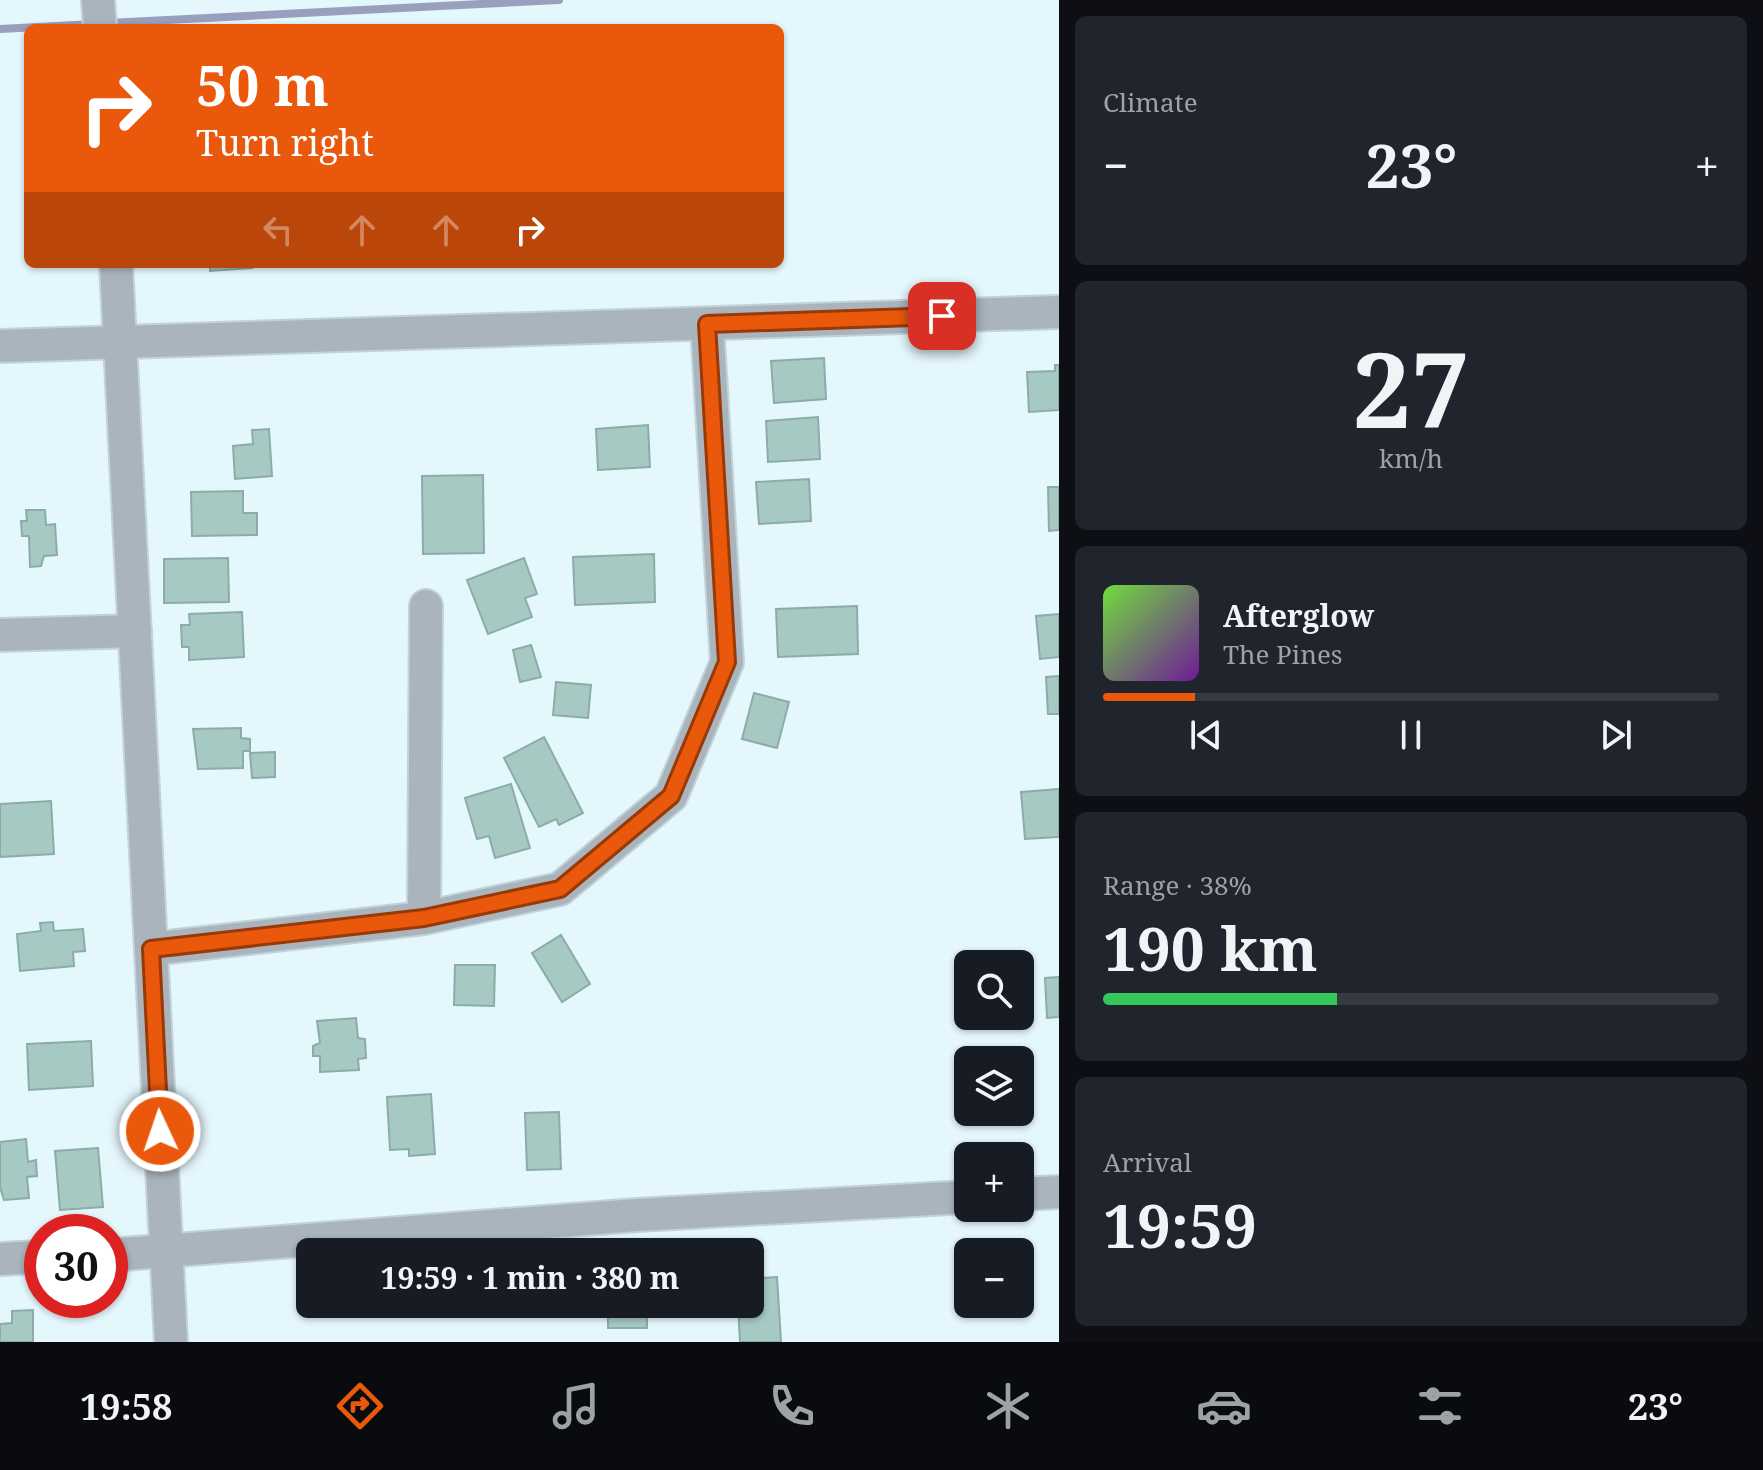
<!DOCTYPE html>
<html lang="en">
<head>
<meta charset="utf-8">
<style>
  body { margin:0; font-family:"Noto Serif",serif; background:#20242c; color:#f1f3f6; height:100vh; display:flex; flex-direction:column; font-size:30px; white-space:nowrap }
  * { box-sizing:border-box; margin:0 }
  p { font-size:26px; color:#9ea1a6 }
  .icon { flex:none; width:44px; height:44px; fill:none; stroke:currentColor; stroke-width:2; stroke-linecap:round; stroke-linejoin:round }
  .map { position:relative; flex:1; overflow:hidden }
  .sheet { display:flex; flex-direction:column; gap:16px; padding:16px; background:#0d0f14; width:704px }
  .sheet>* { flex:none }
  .banner { position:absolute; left:24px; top:24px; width:760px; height:244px; border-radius:12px; box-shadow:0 2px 6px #0004; background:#ea580c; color:#fff; overflow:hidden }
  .buttons { position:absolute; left:954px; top:950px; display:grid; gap:16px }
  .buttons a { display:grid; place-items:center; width:80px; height:80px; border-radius:12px; background:#171b24; box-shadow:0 2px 6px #0004; font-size:40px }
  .speed { position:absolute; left:24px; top:1214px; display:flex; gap:16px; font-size:40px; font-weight:700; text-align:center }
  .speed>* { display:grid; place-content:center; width:104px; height:104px; border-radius:50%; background:#171b24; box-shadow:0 2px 6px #0004; line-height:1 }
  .speed .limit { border:12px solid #d22; background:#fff; color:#111 }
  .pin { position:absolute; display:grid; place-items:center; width:68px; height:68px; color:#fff; margin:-34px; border-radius:16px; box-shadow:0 4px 12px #0006 }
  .me { position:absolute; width:88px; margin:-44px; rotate:357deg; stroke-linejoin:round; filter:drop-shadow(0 0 6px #0008) }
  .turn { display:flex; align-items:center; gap:28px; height:168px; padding:0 40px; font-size:36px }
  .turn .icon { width:104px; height:104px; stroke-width:2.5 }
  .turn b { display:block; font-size:56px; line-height:68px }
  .lanes { display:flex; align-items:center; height:76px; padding:0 40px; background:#0003; justify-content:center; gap:40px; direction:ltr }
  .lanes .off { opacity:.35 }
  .big { font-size:60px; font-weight:700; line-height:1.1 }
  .sheet .widget { flex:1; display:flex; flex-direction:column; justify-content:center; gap:12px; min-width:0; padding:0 28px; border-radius:12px; background:#20242c }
  .sheet .dial { align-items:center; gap:0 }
  .dial b { font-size:104px; line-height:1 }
  .song { display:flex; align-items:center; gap:24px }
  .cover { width:96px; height:96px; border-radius:12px; background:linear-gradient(135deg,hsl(100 70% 55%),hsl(280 70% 35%)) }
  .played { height:8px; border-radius:4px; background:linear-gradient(90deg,#ea580c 15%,#363941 15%) }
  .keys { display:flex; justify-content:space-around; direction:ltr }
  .heat { display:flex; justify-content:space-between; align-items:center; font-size:44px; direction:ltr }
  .charge { height:12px; border-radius:6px; background:linear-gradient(90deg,#34c759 38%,#363941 0) }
  .trip { position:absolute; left:296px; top:1238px; width:468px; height:80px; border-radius:12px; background:#171b24; box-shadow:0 2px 6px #0004; font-weight:700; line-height:80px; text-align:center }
  .tabs { display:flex; height:128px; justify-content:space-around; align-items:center; background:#090b0e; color:#9ea1a6 }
  .tabs .icon { width:56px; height:56px }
  .tabs .active { color:#ea580c }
  .tabs b { font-size:36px; color:#f1f3f6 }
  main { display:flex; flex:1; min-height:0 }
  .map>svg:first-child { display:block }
</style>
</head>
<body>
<main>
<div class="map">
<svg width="1059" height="1342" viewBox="0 0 1059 1342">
  <rect width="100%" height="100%" fill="#e4f7fd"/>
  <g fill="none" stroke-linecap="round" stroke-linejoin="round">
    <path stroke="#9a9fbd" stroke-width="8" d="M108,23l451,-23
      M0,29l94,-5"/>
  </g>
  <path fill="#a7c9c4" stroke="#8baca7" stroke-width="2" d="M210,264h42v4l-42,3z
    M824,358l2,41 -52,4 -3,-42z
    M1055,365h4v45l-30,2 -2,-40 28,-1z
    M818,417l2,42 -52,3 -2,-41z
    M648,425l2,42 -52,3 -2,-41z
    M269,429l3,47 -37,3 -2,-33 20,-2 -1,-14z
    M483,475l1,78 -61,1 -1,-78z
    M809,479l2,42 -52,3 -3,-42z
    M1048,487h11v43l-10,1z
    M243,491v22h14v22l-65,1 -1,-44z
    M26,510h19l1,15 9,-1 2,31 -13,1 -3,10 -11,1 -1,-31h-7l-1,-15h6z
    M654,554l1,48 -80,3 -2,-48z
    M228,558l1,44 -65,1v-44z
    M524,558l13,36 -12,4 7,19 -44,17 -21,-54z
    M857,606l1,48 -80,3 -2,-48z
    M242,612l2,45 -55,3v-13h-7l-1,-22h9l-1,-11z
    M1059,614v43l-19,2 -4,-43z
    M531,645l10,32 -21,5 -7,-32z
    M1059,676v38h-11l-2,-37z
    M556,682l35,3 -3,33 -35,-3z
    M754,693l35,9 -12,46 -35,-9z
    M241,728v10l9,1v12h-7v17l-45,1 -5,-40z
    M544,737l39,76 -24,12 -3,-6 -17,8 -35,-69z
    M275,752v25l-23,1 -2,-25z
    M511,784l19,64 -35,10 -6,-22 -12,3 -12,-41z
    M1059,789v48l-34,2 -4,-47z
    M51,801l3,53 -54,3v-53z
    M53,922l1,9 29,-2 2,22 -12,1 1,14 -54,5 -3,-37 24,-3 -1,-8z
    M561,935l29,49 -28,18 -30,-49z
    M455,965h40l-1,41 -40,-1z
    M1059,977v40l-12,1 -2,-40z
    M356,1018l2,20 7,1 1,19 -8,1 1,11 -39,2v-16h-7v-10l7,-3 -3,-22z
    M91,1041l2,45 -64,4 -2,-46z
    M431,1094l4,60 -26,2v-7l-19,1 -3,-53z
    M559,1112l2,57 -34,1 -2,-57z
    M26,1139l2,23 8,-2 1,16 -10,1 2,21 -25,2 -4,-13v-45z
    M98,1148l5,59 -43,3 -5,-59z
    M777,1277l4,65h-41l-2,-38h12v-25z
    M608,1304h39v24h-39z
    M33,1310v32h-33v-18l12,-1v-12z"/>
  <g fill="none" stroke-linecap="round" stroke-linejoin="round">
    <defs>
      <path id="minor" d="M98,0l2,28
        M116,264l55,1078
        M0,346l1059,-34
        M0,635l135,-4
        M424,918l2,-312
        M151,949l273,-31 136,-29 111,-93 56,-134 -20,-338
        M1020,1194l39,-2
        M110,1255l527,-40 331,-18
        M0,1259l42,-2"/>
    </defs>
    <use href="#minor" stroke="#c1d3d9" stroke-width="36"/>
    <use href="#minor" stroke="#aab4bd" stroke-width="32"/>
  </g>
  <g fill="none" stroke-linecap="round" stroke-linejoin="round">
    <defs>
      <path id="route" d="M160,1131l-9,-182 273,-31 136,-29 111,-93 56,-134 -20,-338 235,-8"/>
    </defs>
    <use href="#route" stroke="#983908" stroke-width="20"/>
    <use href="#route" stroke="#ea580c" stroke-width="14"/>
  </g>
</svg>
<div class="buttons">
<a><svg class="icon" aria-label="search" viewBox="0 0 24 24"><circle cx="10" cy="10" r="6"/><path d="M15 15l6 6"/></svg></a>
<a><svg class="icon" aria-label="layers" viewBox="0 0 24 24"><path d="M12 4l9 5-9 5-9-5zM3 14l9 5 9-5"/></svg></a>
<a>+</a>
<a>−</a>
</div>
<div class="speed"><div class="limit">30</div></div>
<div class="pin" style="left:942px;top:316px;background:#d93025"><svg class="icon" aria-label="arrive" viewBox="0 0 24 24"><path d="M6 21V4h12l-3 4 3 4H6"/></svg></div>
<svg class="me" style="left:160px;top:1131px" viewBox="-20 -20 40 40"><circle r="17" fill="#ea580c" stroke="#fff" stroke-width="3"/><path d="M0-11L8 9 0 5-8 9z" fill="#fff"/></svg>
<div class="trip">19:59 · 1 min · 380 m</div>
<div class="banner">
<div class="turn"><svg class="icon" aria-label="right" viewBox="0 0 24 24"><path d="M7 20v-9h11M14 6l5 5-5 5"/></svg><div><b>50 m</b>Turn right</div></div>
<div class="lanes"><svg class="icon off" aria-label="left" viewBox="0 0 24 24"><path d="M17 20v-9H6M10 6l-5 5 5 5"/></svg><svg class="icon off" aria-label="ahead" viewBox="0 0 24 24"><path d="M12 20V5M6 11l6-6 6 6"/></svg><svg class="icon off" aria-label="ahead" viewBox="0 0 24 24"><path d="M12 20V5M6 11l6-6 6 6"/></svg><svg class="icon" aria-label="right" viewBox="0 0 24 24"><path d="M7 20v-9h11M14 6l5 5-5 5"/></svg></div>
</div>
</div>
<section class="sheet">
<div class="widget"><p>Climate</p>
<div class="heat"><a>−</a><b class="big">23°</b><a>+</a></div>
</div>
<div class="widget dial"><b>27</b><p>km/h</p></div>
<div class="widget">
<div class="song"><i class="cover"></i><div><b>Afterglow</b><p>The Pines</p></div></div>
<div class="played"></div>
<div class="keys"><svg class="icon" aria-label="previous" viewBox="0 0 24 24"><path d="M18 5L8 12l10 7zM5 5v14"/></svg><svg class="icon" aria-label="pause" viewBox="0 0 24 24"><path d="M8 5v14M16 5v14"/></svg><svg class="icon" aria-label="next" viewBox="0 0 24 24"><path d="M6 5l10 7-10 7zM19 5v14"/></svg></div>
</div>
<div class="widget"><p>Range · 38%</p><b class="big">190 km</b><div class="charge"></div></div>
<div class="widget"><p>Arrival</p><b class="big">19:59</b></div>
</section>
</main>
<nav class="tabs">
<b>19:58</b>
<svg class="icon active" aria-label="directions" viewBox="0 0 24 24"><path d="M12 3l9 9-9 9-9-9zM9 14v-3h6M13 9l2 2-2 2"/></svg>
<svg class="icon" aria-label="music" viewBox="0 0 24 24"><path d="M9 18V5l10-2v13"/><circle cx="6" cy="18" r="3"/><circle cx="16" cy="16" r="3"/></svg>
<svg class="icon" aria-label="phone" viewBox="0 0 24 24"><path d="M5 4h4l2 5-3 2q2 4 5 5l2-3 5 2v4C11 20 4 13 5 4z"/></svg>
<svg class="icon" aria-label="climate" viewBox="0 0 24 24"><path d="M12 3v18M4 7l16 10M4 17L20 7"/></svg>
<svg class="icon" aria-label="car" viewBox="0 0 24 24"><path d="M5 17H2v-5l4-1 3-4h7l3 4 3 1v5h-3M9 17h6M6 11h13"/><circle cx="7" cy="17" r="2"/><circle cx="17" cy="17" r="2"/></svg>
<svg class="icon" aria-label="filters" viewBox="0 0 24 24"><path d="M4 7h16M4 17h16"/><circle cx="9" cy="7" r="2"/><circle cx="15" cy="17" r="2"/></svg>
<b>23°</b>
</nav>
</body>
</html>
